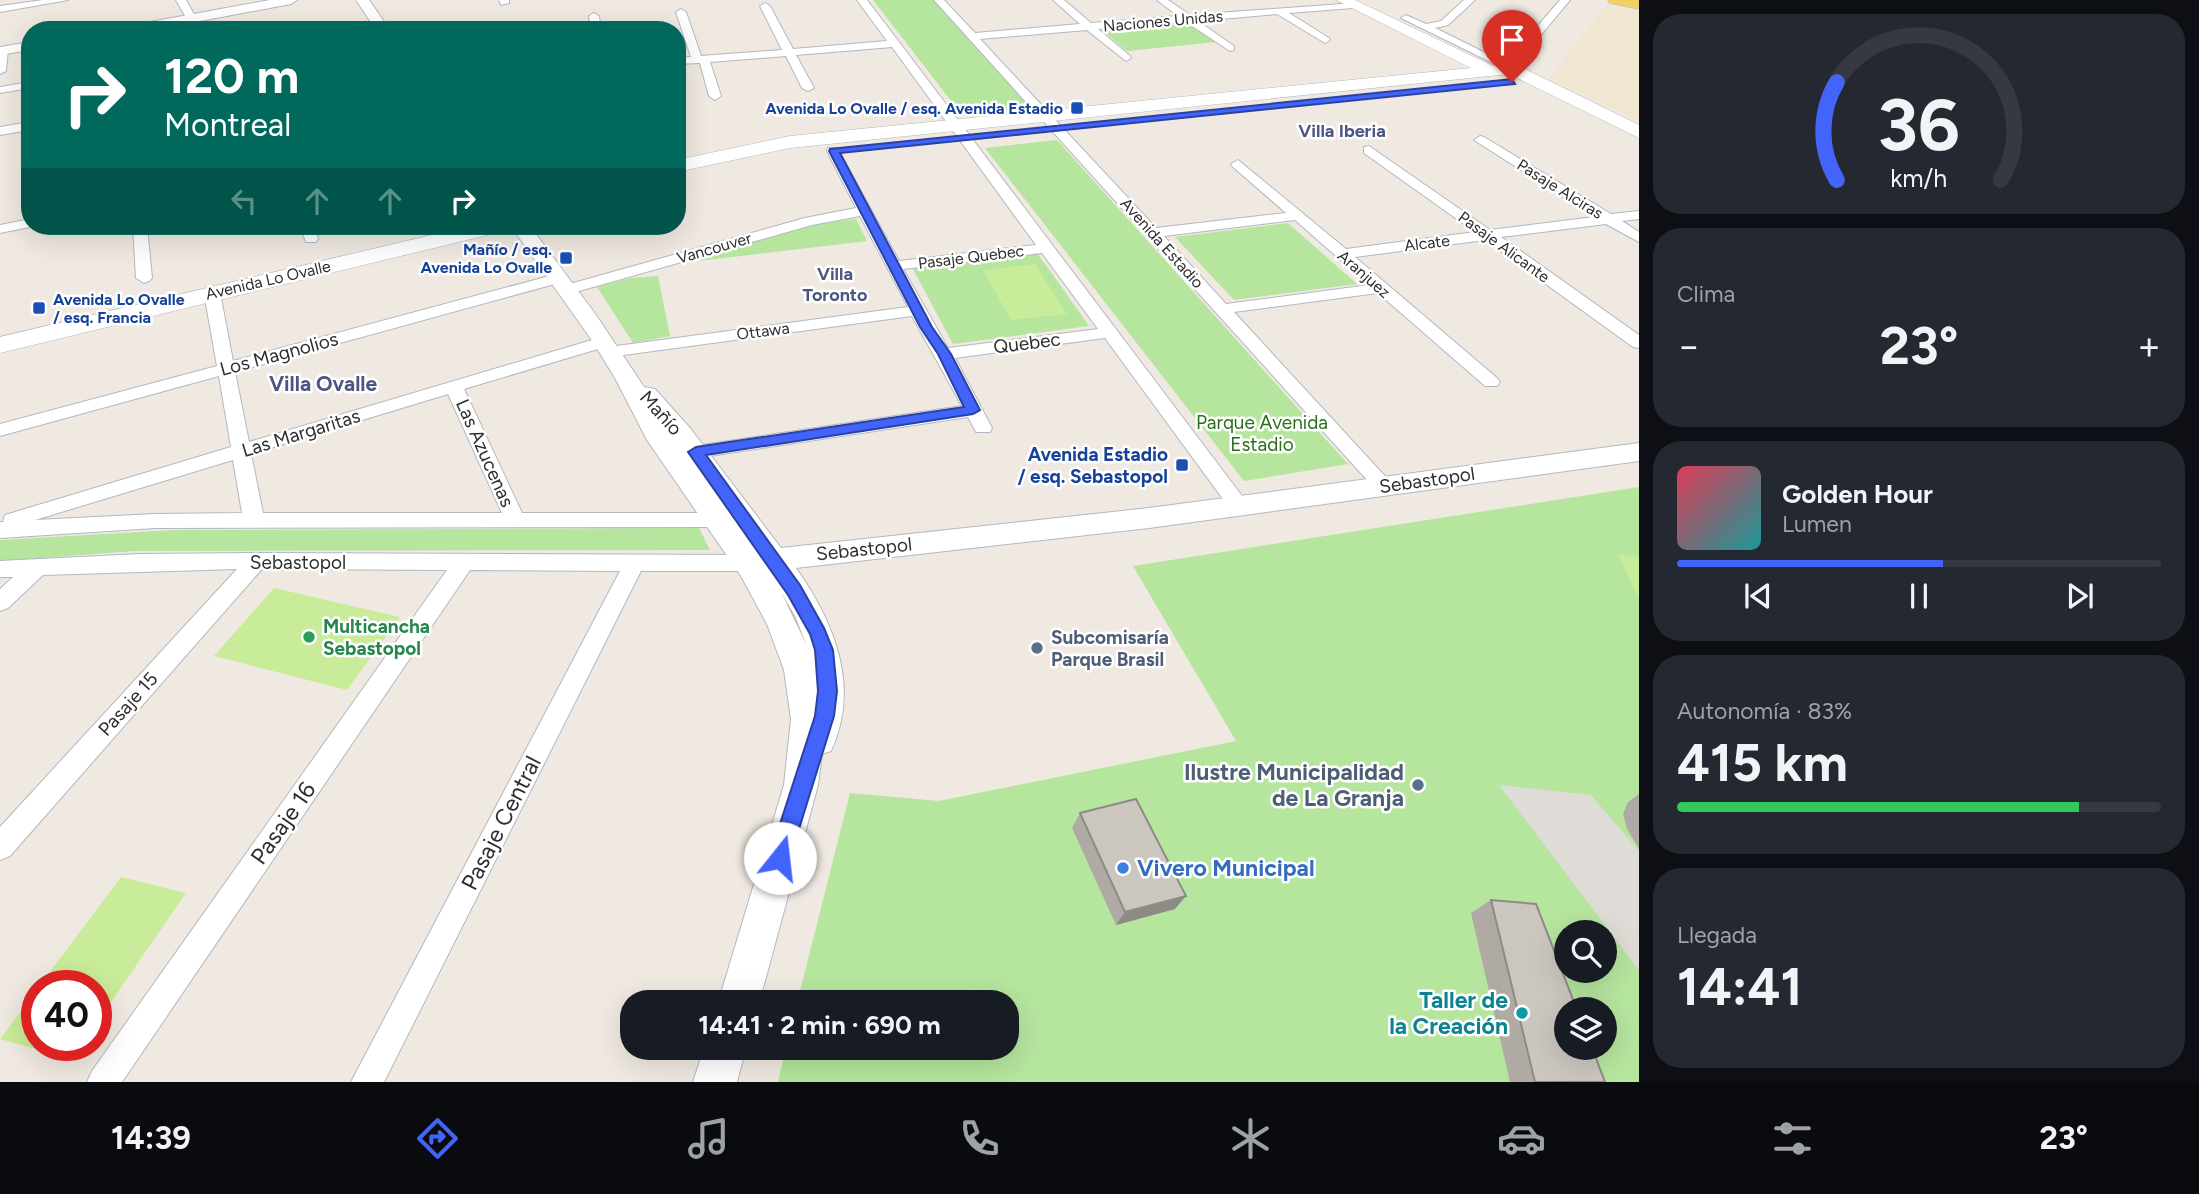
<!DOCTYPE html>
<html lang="es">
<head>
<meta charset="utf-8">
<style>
  body { margin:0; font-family:Figtree,sans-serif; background:#242831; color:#f1f3f6; height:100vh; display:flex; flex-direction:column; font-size:26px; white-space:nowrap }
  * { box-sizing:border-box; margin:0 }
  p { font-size:23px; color:#9ea1a6 }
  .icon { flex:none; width:38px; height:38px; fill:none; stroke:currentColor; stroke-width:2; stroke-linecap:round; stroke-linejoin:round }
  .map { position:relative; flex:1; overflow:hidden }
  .side { display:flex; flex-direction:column; gap:14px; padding:14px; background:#0d0f14; width:560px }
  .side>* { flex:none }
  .top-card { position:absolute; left:21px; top:21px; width:665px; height:214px; border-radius:28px; box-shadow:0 7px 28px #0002; background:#00695c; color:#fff; overflow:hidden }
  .fabs { position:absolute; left:1554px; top:920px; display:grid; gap:14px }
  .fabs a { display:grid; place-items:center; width:63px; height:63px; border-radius:50%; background:#171b24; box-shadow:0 7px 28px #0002; font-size:35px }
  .speed { position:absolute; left:21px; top:970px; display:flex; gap:14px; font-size:35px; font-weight:700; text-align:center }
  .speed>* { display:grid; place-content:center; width:91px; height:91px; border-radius:50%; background:#171b24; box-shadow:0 7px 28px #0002; line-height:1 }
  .speed .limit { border:10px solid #d22; background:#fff; color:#111 }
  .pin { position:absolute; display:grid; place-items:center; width:60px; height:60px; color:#fff; margin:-72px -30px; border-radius:50% 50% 50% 0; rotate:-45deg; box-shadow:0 0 7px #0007 }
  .pin .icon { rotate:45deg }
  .me { position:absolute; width:77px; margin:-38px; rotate:16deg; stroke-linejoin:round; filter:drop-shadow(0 0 5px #0008) }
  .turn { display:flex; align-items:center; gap:24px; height:147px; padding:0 28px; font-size:32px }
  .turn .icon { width:91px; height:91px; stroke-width:2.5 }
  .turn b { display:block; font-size:49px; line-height:60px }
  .lanes { display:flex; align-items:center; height:66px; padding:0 28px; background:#0003; justify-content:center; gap:35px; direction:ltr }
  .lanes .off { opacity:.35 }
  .big { font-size:52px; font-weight:700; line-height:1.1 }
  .side .widget { flex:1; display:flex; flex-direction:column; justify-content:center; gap:10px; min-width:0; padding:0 24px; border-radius:28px; background:#242831 }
  .side .dial { align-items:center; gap:0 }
  .dial svg { height:182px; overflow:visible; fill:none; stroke:#363941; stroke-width:7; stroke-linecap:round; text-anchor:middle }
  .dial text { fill:#f1f3f6; stroke:none }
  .song { display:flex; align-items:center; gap:21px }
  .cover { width:84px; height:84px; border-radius:10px; background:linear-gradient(135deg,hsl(350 70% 55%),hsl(180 70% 35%)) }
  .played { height:7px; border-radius:4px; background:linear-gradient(90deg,#4264fb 55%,#363941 55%) }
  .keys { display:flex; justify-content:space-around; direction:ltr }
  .heat { display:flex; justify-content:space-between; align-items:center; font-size:38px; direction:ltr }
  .charge { height:10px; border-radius:5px; background:linear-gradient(90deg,#34c759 83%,#363941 0) }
  .trip { position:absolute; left:620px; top:990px; width:399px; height:70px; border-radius:28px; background:#171b24; box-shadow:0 7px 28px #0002; font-weight:700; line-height:70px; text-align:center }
  .menu { display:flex; height:112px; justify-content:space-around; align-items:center; background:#090b0e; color:#9ea1a6 }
  .menu .icon { width:49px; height:49px }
  .menu .selected { color:#4264fb }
  .menu b { font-size:32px; color:#f1f3f6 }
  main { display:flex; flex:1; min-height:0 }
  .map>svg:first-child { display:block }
</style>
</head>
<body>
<main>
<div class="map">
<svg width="1639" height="1082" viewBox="0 0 1639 1082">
  <rect width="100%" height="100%" fill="#efe9e1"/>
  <path fill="#f0e6d1" d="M1606,5l33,6v110l-90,-42z"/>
  <path fill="#b6e59e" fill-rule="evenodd" d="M873,0h61l97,108 -69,7z
    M1192,23l25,19 -90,9 -24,-20z
    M1057,140l291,324 -104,17 -259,-333z
    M856,219l11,22 -185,22 130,-39z
    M1288,223l69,61 -123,16 -59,-63z
    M1038,254l51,72 -136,18 -40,-75z
    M658,276l12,60 -37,7 -36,-56 34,-9z
    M1639,487v595h-861l8,-34h220v-45h-209l53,-210 89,8 297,-60 -103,-175zM1566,933h39v38h-39zM1566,1010h39v38h-39z
    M699,528l11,22 -575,1 -135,10v-21l174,-10z"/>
  <path fill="#c9ec9a" d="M1035,264l32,50 -56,6 -28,-50z
    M1618,554l21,3v42z
    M274,588l126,29 -53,73 -133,-34z
    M121,877l65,16 -90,131v-39h-56z
    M37,990v55h45l-10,14 -72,-20z"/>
  <path fill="#dfdcd8" d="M1499,785l92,10 48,56v119z"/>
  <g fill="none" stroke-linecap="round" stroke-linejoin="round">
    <defs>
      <path id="minor" d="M43,0h25l-68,12v-6z
        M176,0h10l17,30h-10z
        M499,0h10v3l-8,2z
        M857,0h10l32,42 346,458 3,5 -3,5 -7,2 -7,-2 -126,-172 -150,20 37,70 -2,4h-14l-8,-15 -272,41 -7,-1 -3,-5 3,-5 273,-41 -50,-90 -303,41 -6,-1 -3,-4 3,-4 6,-1 299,-40 -48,-91 -48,9 -247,70 -8,-5 2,-3 246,-69 51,-10 -29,-57 1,-3h10l1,3 60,110 137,-16 -144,-198 -96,8 18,33 -6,3 -6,-3 -16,-32 -76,6 11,34 -6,4 -6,-4 -9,-33 -23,1v-6l14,-1 -15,-45 5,-3 5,3 15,44 81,-6 -22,-44 5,-3 5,3 23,43 94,-8zM1042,253l56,76 -150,19 -45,-79z
        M934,0h10l31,33 105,-9 -27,-24h11l27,23 87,-7 -21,-16h11l22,15 166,-12 2,2 -5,3 -64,5 40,25 1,2 -5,3 -48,-29 -79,7 36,25v4l-4,1 -44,-29 -88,7 32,27 1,2 -5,3 -39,-31 -107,9 176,189 130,-15 -53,-46 -2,-3 7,-4 108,89 129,-17 -111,-79v-6l5,-1 121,84 104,-13 -120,-77 6,-4 4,1 127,77 28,-3v8l-17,2 17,11v10l-33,-18 -105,13 138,98v13l-6,-1 -148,-107 -130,17 142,121 3,4 -3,4h-12l-107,-93 -144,19 160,174 -3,5h-14zM1295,220l74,65 -143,19 -62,-68z
        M1464,0h11l-27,25 -13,3 71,35 54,-63h10l-53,64 -2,7 -4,1 -110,-54 5,-3 20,9 15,-3z
        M594,13l5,3 2,14h-10l-2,-14z
        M380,23l5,3 -1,2 -30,2z
        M3,47l5,3 -2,21 -6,3v-26z
        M30,82v6l-30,5v-6z
        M30,122v8l-30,5v-8z
        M30,219v7h5l-35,7v-8z
        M133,226h14l5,52 -3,3 -5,2 -8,-5z
        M300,226h14l4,13 -2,3h-10z
        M557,274l5,2 3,3 -3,3 -327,90 14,70 353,-105 8,5 -2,4 -144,43 58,124h193l7,2 3,5 -3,5 -7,2 -560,1 -155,10v-16h3l2,-7 226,-68 -12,-71 -219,60v-12l217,-58 -13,-73 2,-3h12l2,3 13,68zM448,394l54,119h-239l-12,-59zM233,460l9,53 -87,1 -120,6z
        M257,553l489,2 8,2 3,6 -3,6 -8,2h-105l-257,511h-33l269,-511 -150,-1 -348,512h-35l5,-11 355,-501 -185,-1 -252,287 -10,4v-33l237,-258 -194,6 -35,33 -8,3v-22l13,-12h-13v-16l139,-7z"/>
      <path id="tertiary" d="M270,0h27l-6,4 -139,26h-31l7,-4z
        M356,0h13l21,30h-14z
        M30,42v8l-30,5v-8z
        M511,226h19l66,89 48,72 11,2 35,39 91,120 368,-40 490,-65v18l-490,67 -353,40c38,54 65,118 35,183l-9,3 -4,31 -59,218h-41l66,-218 7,-66 -7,-49 -17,-46 -26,-48 -94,-136 -32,-62 -24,-39zM781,592l14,24 12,30z
        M704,1048h42l-9,34h-44z"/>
      <path id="secondary" d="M1336,0h19l138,66 24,-1 122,60v13l-130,-64 -719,74 -113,24v-12l113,-24 681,-68z
        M470,226h37l-3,5 -504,122v-16z"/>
      <path id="primary" d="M1608,0h31v9l-29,-6z"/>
    </defs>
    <use href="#minor" stroke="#b4b7c1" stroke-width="2"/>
    <use href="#tertiary" stroke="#b4b7c1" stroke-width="2"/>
    <use href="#secondary" stroke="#b4b7c1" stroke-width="1"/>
    <use href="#primary" stroke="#c9c9c9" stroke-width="2"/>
    <use href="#minor" fill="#fff" fill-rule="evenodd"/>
    <use href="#tertiary" fill="#fff" fill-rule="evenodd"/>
    <use href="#secondary" fill="#fff" fill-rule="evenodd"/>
    <use href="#primary" fill="#f2d163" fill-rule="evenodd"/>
  </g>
  <path fill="#afaba4" d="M1639,794v55l-12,-20 -4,-15 5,-12z
    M1080,813l95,96 -59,16 -44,-97z
    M1491,900l114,182h-95l-39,-169z"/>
  <path fill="#8e8b86" d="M1186,896l-11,13 -59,16 9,-13z"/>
  <path fill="#cbc7bf" stroke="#8e8b86" stroke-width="2" d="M1136,799l50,97 -61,16 -45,-99z
    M1491,900l45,4 41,106h-11v38h26l13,34h-70z"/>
  <path fill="#4264fb" stroke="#2b41a3" stroke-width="2" d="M1512,79l3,5 -675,69 92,174 19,27 29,56 -7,4 -267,41 94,130 24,43 9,22 4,41 -3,25 -44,142 -3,7 -7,3 -8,-3 -3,-7 46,-142 3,-25 -3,-41 -5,-16 -22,-39 -100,-143 8,-5 268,-40 -26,-53 -18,-27 -91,-176 1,-2z"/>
  <g fill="#1a4fb4" stroke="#fff" stroke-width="2.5">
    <rect x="1070" y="101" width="14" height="14" rx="3.5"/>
    <rect x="559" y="251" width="14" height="14" rx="3.5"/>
    <rect x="32" y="301" width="14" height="14" rx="3.5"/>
    <rect x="1175" y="458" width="14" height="14" rx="3.5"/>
  </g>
  <circle fill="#2e9e5b" stroke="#fff" stroke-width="2.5" cx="309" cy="637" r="7"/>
  <g fill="#5c6f8a" stroke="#fff" stroke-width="2.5">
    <circle cx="1037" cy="648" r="7"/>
    <circle cx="1418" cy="785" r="7"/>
  </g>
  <circle fill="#3f7fe0" stroke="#fff" stroke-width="2.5" cx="1123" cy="868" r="7"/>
  <circle fill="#0f9aa8" stroke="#fff" stroke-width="2.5" cx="1522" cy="1013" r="7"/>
  <g text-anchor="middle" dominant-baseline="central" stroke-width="5" stroke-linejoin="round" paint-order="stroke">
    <g font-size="16" fill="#2e2e2e" stroke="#fff">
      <text transform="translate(1163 21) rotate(-5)">Naciones Unidas</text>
      <text transform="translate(1560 189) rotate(32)">Pasaje Alciras</text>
      <text transform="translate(1162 243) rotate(48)">Avenida Estadio</text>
      <text transform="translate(1427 243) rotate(-7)">Alcate</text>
      <text transform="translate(1504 247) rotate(36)">Pasaje Alicante</text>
      <text transform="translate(714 248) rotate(-16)">Vancouver</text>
      <text transform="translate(971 257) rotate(-7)">Pasaje Quebec</text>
      <text transform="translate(1364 274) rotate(41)">Aranjuez</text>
      <text transform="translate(268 280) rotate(-13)">Avenida Lo Ovalle</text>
      <text transform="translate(763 331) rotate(-7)">Ottawa</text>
    </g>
    <g font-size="16" font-weight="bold" fill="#164399" stroke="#fff" text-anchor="end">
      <text x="1063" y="108">Avenida Lo Ovalle / esq. Avenida Estadio</text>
      <text x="552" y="249">Mañío / esq.<tspan x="552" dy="18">Avenida Lo Ovalle</tspan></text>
      <text x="53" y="299" text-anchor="start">Avenida Lo Ovalle<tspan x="53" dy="18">/ esq. Francia</tspan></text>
    </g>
    <g font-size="18" font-weight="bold" fill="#4d5680" stroke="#fff">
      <text x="1342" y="131">Villa Iberia</text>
      <text x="835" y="274">Villa<tspan x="835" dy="21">Toronto</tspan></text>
    </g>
    <g font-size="19" fill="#2e2e2e" stroke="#fff">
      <text transform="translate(1027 343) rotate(-7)">Quebec</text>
      <text transform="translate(279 354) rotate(-15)">Los Magnolios</text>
      <text transform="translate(661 413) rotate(48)">Mañío</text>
      <text transform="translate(301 433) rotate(-17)">Las Margaritas</text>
      <text transform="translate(485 453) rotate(66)">Las Azucenas</text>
      <text transform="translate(1427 480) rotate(-8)">Sebastopol</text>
      <text transform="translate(864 549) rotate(-6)">Sebastopol</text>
      <text x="298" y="562">Sebastopol</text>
      <text transform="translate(128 704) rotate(-48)">Pasaje 15</text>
    </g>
    <g font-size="19" fill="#2c6e1b" stroke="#fff">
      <text x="1262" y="422">Parque Avenida<tspan x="1262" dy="22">Estadio</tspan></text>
    </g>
    <g font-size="19" font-weight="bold" fill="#164399" stroke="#fff" text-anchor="end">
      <text x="1168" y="454">Avenida Estadio<tspan x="1168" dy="22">/ esq. Sebastopol</tspan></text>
    </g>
    <g font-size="19" font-weight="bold" fill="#27864d" stroke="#fff" text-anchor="start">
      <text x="323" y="626">Multicancha<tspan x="323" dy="22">Sebastopol</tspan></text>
    </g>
    <g font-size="19" font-weight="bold" fill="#4e5e75" stroke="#fff" text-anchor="start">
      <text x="1051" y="637">Subcomisaría<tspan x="1051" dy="22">Parque Brasil</tspan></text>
    </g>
    <g font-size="21" font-weight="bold" fill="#4d5680" stroke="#fff">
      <text x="323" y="383">Villa Ovalle</text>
    </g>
    <g font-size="23" font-weight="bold" fill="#4e5e75" stroke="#fff" text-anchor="end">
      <text x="1404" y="772">Ilustre Municipalidad<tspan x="1404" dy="26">de La Granja</tspan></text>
    </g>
    <g font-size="23" fill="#2e2e2e" stroke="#fff">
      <text transform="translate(283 823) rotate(-55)">Pasaje 16</text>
      <text transform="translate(501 823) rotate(-63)">Pasaje Central</text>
    </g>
    <g font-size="23" font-weight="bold" fill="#366cbe" stroke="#fff" text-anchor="start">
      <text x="1137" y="868">Vivero Municipal</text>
    </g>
    <g font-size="23" font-weight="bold" fill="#0d838f" stroke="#fff" text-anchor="end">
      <text x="1508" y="1000">Taller de<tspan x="1508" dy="26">la Creación</tspan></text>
    </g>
  </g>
</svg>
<div class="fabs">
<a><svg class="icon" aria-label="search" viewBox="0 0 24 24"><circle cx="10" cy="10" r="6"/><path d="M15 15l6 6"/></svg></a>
<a><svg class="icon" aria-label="layers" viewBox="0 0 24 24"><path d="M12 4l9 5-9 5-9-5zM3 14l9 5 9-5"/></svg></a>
</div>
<div class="speed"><div class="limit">40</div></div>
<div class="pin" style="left:1512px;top:82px;background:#d93025"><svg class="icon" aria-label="arrive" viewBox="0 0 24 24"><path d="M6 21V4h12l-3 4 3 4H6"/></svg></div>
<svg class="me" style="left:780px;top:858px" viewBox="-20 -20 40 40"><circle r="19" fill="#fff"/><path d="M0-13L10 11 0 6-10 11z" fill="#4264fb"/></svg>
<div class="trip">14:41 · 2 min · 690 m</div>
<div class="top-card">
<div class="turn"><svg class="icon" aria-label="right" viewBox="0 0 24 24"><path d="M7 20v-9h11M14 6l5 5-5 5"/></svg><div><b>120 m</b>Montreal</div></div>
<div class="lanes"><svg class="icon off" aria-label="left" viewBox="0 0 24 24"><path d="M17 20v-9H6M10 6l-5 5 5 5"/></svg><svg class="icon off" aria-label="ahead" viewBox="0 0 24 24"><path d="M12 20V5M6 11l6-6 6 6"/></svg><svg class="icon off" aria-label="ahead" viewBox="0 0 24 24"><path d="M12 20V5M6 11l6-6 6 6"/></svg><svg class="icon" aria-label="right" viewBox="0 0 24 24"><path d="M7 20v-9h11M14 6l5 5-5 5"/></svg></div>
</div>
</div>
<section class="side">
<div class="widget dial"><svg viewBox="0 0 100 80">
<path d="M14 69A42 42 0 1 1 86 69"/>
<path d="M14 69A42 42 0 0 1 14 26" stroke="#4264fb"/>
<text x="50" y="56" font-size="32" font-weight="700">36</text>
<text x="50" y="72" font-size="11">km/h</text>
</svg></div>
<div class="widget"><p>Clima</p>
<div class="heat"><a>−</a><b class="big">23°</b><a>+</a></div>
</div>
<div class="widget">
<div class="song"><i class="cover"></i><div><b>Golden Hour</b><p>Lumen</p></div></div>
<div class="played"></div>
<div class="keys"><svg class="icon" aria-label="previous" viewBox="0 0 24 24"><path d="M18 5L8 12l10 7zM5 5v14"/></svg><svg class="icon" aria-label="pause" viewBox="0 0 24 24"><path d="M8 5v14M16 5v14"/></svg><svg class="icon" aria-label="next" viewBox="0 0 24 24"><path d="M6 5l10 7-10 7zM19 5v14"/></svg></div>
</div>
<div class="widget"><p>Autonomía · 83%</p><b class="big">415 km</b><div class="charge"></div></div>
<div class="widget"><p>Llegada</p><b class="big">14:41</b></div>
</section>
</main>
<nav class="menu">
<b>14:39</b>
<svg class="icon selected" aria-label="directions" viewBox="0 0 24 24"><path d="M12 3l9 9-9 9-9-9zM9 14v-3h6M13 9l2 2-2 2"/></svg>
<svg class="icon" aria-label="music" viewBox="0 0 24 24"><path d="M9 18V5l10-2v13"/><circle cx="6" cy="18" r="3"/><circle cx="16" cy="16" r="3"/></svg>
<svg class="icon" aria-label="phone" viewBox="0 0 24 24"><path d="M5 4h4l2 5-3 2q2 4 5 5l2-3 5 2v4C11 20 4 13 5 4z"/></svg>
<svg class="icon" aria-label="climate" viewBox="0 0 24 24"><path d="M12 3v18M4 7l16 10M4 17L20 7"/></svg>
<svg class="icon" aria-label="car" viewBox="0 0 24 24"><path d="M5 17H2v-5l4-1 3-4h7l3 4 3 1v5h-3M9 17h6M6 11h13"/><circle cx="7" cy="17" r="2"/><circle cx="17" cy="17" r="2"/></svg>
<svg class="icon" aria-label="filters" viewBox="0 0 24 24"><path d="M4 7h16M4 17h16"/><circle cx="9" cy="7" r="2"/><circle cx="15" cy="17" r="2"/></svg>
<b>23°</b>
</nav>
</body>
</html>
